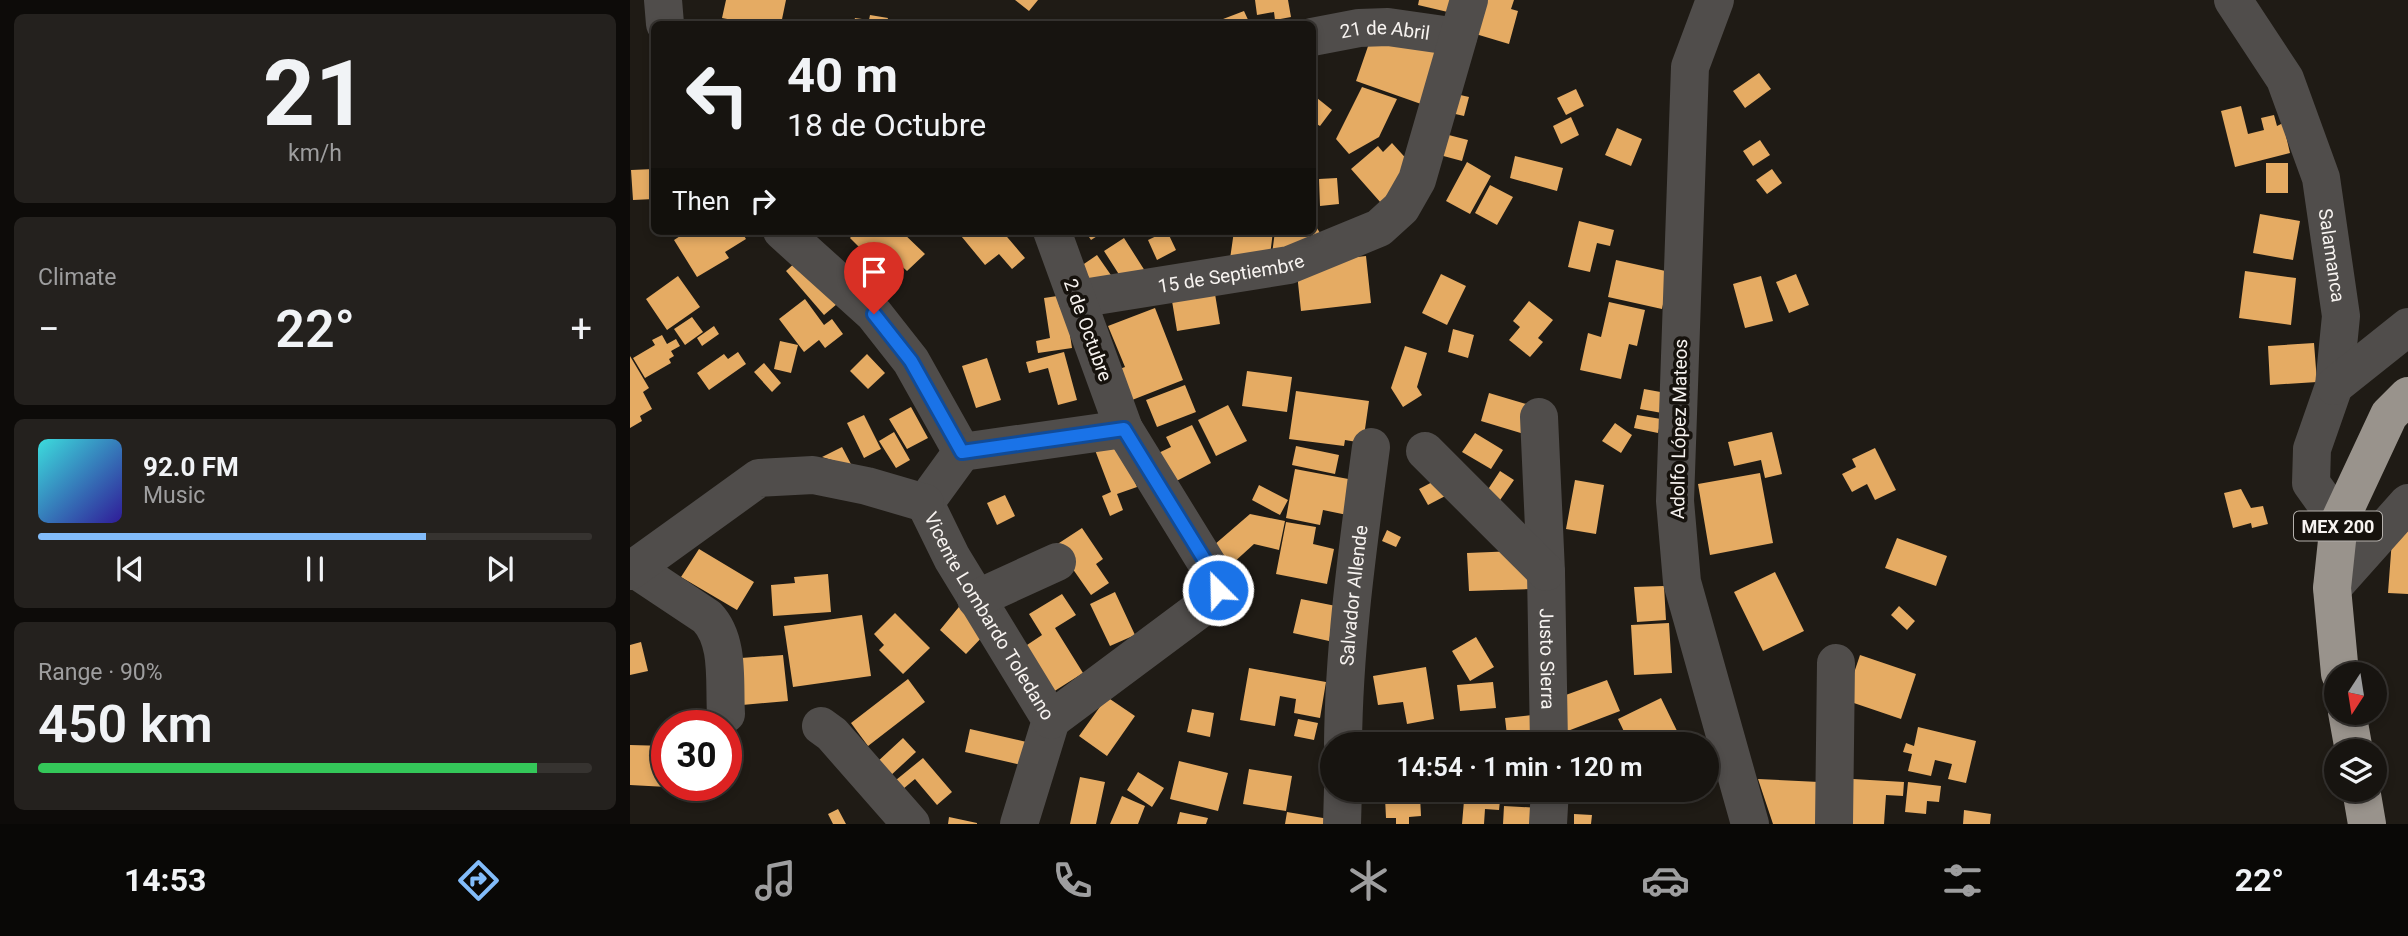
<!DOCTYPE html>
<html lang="en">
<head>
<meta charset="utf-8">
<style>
  body { margin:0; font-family:Roboto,sans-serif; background:#24211e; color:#f1f3f6; height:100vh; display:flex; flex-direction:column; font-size:26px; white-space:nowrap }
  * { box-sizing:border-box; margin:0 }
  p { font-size:23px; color:#9e9e9f }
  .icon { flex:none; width:38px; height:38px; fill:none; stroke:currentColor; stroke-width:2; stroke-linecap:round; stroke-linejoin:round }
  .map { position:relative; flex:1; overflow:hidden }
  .panel { display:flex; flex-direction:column; gap:14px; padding:14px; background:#0d0b09; width:630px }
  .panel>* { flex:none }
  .top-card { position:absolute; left:21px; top:21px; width:665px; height:214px; border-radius:10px; box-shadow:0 4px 10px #0003,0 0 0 2px #363330; background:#171410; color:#f1f3f6; overflow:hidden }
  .needle { width:46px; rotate:192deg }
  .tools { position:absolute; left:1694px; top:662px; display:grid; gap:14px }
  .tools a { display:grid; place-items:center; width:63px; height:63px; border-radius:50%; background:#171410; box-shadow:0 4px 10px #0003,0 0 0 2px #363330; font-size:35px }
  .speed { position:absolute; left:21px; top:710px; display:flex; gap:14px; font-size:35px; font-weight:700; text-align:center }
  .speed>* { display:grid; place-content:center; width:91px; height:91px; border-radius:50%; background:#171410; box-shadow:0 4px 10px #0003,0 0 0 2px #363330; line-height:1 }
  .speed .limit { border:10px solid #d22; background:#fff; color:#111 }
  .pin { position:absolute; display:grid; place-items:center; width:60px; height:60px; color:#fff; margin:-72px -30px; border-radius:50% 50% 50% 0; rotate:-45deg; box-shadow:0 0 7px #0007 }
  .pin .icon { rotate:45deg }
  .me { position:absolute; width:77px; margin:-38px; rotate:337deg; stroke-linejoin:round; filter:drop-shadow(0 0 5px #0008) }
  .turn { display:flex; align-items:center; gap:24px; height:147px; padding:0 21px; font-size:32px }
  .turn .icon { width:91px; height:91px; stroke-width:2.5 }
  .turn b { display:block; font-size:49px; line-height:60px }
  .then { display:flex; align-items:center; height:66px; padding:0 21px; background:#0003; gap:14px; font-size:26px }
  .big { font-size:52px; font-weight:600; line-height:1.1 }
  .panel .tile { flex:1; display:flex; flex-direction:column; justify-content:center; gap:10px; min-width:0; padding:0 24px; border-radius:10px; background:#24211e }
  .panel .dial { align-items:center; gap:0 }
  .dial b { font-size:91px; line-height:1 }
  .song { display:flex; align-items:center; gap:21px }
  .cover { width:84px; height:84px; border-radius:10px; background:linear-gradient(135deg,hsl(180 70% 55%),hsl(250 70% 35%)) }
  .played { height:7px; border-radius:4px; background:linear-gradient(90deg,#82bcfa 70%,#363330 70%) }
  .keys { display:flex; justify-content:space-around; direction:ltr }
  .heat { display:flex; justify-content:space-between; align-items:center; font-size:38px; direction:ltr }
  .charge { height:10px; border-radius:5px; background:linear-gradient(90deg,#34c759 90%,#363330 0) }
  .trip { position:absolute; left:690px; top:732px; width:399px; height:70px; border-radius:35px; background:#171410; box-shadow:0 4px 10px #0003,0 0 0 2px #363330; font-weight:600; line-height:70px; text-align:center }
  .menu { display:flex; height:112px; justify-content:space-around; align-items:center; background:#090806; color:#9e9e9f }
  .menu .icon { width:49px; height:49px }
  .menu .current { color:#82bcfa }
  .menu b { font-size:32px; color:#f1f3f6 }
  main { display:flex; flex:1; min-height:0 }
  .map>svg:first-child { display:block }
</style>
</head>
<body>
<main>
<section class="panel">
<div class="tile dial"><b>21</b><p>km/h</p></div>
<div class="tile"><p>Climate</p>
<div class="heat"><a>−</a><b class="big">22°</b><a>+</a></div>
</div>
<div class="tile">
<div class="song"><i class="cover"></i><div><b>92.0 FM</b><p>Music</p></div></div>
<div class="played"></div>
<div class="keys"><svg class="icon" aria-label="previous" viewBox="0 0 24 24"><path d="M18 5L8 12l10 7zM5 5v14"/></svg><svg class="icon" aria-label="pause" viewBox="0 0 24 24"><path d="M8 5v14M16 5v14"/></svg><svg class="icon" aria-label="next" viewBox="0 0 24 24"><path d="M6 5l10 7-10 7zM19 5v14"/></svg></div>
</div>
<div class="tile"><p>Range · 90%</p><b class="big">450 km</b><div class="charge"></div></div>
</section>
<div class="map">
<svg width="1778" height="824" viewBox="0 0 1778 824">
  <rect width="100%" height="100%" fill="#1f1b15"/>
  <path fill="#e5ab63" d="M96,0h60l-5,24h-27l-32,-6z
    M385,0h23l-9,11z
    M625,0h33l3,17 -16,3 -1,-8 -17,3z
    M789,0h36l-3,13 -34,-8z
    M849,0h35l-3,9 7,2 -9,33 -40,-12z
    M614,11l6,13h-40z
    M240,15l18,3 -2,6h-33l2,-6 14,2z
    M744,29l65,23 -18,52 -65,-23z
    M1129,73l12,16 -26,19 -12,-17z
    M732,87l35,12 -18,38 -30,17 -13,-15z
    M946,89l8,17 -18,9 -9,-17z
    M682,94l20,16 -12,16 -8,-5z
    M826,94l13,3 -5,19 -13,-3z
    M1611,106l7,28 16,-4 -3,-12 13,-3 3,11 6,-3 7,30 -55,14 -14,-56z
    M941,117l8,18 -18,9 -8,-18z
    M987,128l25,11 -11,27 -26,-11z
    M811,133l27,7 -6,21 -26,-7z
    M1130,140l10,15 -17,11 -10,-15z
    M762,143l19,21 -30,39 -30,-34 27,-23 5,6z
    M885,156l48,12 -6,23 -47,-13z
    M837,162l24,14 -21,38 -24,-13z
    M1636,163h22v30h-22z
    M24,169v30l-21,1 -2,-30z
    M1142,169l10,14 -15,11 -11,-14z
    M707,178l2,26 -19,2 -1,-27z
    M860,185l23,12 -16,28 -22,-12z
    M1630,214l40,7 -7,39 -40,-7z
    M682,220l8,13 -49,29 4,-31h37z
    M949,221l35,9 -4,16 -13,-3 -7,29 -22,-5z
    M58,231h53l5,8 -21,13 4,6 -32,19 -23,-37z
    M226,231h45l24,23 -18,17 -12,-11 -11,12 -34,-34z
    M327,231h45l23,27 -13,11 -13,-15 -14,11z
    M455,231h20l-14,9z
    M537,231l9,19 -19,10 -9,-20z
    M604,231h39l-4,33 -39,-5z
    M494,238l21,33 -25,5 -16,-25z
    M467,255l16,23 -16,11 -16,-23z
    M736,256l5,47 -70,8 -5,-47z
    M168,260l46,38 -20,17 -38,-44z
    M986,260l54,12 -8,37 -54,-12z
    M1615,271l51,7 -5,47 -52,-7z
    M811,274l25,12 -19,39 -25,-12z
    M1166,274l13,31 -20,8 -13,-31z
    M48,276l22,31 -33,23 -21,-31z
    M1131,276l12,45 -28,7 -12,-44z
    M583,282l7,42 -43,7 -7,-42z
    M434,295l8,53 -34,5 -2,-12 14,-3 -6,-40z
    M175,299l19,26 8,-6 11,15 -18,14 -6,-8 -15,12 -25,-33z
    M899,301l24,19 -15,18 5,4 -13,15 -21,-17 11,-13 -7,-6z
    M979,302l36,8 -8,36 -8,-2 -8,35 -41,-9 8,-37 13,4z
    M525,308l28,72 -56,22 -13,-31 11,-4 -17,-41z
    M62,317l11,15 -18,13 -11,-16z
    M84,326l5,8 -17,12 -5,-8z
    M823,329l21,6 -6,23 -20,-6z
    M32,335l5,9 9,-5 4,7 -9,5 3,5 -5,3 2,4 -26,15 -12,-20 22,-13 -3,-5z
    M150,341l18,4 -7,28 -17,-4z
    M1684,343l3,39 -47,3 -2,-39z
    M775,346l22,7 -10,34 5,8 -19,12 -12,-19z
    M108,352l8,12 -37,26 -12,-17 27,-19 4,5z
    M434,352l13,48 -19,5 -10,-37 -19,5 -3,-11z
    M237,354l18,19 -17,16 -18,-18z
    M0,356l19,32 -6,4 9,17 -12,7 2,5 -12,7z
    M357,358l14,42 -25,8 -14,-42z
    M134,363l17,20 -9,9 -18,-20z
    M617,371l45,6 -5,35 -45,-6z
    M555,385l11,27 -39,15 -11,-27z
    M1014,389l22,4 -4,20 -22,-4z
    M666,391l73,10 -6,42 -18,-3 -1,6 -55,-7z
    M859,393l44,13 -9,28 -43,-13z
    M598,405l19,36 -31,15 -18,-36z
    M281,407l17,31 -21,11 -18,-30z
    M234,415l17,34 -17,9 -17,-35z
    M1007,415l24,4 -3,14 -24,-5z
    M985,423l17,12 -11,18 -19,-12z
    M562,425l19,38 -48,25 -15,-30 23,-11 -5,-10z
    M264,432l16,28 -14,8 -17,-27z
    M1142,432l10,42 -17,4 -4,-18 -27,6 -6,-24z
    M845,433l28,17 -12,19 -29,-17z
    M488,441l19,46 -20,7 6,16 -13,6 -8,-20 9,-4 -16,-42z
    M666,446l43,9 -4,19 -43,-9z
    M212,447l10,19 -30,-9z
    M1245,448l21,42 -21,10 -8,-16 -15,8 -10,-18 14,-7 -4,-8z
    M665,469l64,12 -7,35 -29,-6 -3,15 -34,-7z
    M870,471l14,9 -16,23 -13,-9z
    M1130,473l13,70 -63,12 -12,-71z
    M812,477l9,16 -23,12 -9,-16z
    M945,480l29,5 -8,49 -30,-5z
    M629,485l29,15 -8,15 -28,-15z
    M1611,489l10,19 12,-2 5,18 -16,4 -1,-5 -18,5 -9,-35z
    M375,495l10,21 -18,9 -10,-22z
    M620,514l35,7 -6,29 -25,-6 -22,20 -18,-19z
    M656,522l30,5 -3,17 21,5 -7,35 -51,-10z
    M1763,526l15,1v67l-20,-1z
    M452,528l21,31 -7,5 13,19 -18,12 -35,-50z
    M757,530l14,7 -5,10 -14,-6z
    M1267,538l50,18 -11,30 -51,-18z
    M69,549l55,33 -17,28 -56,-33z
    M886,551l13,13 1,25 -61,2 -2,-38z
    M1145,572l29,59 -41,20 -29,-59z
    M198,574l3,38 -58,4 -2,-31 24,-2 -1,-6z
    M1034,586l2,34 -29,2 -3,-35z
    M485,592l20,43 -25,11 -20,-42z
    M432,594l14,21 -21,13 28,45 -30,19 -29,-45 18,-12 -13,-21z
    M671,599l35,7 -7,35 -36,-8z
    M333,602l22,32 -19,20 -26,-24z
    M1269,606l16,15 -8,9 -16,-15z
    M265,613l35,35 -27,26 -24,-24 5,-5 -10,-11z
    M232,615l9,61 -78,11 -9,-61z
    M1039,623l3,50 -38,2 -3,-50z
    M846,637l18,30 -24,14 -18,-30z
    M11,642l7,29 -18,4v-30z
    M153,655l5,46 -46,4 -1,-47z
    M1230,655l56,19 -15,45 -56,-19z
    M796,667l8,52 -27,5 -4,-22 -25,3 -5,-29z
    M619,668l77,14 -6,36 -26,-5 2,-14 -16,-3 -5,30 -35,-6z
    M278,679l17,23 -57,44 -17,-23z
    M977,680l13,31 -55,21 -2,-36z
    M863,682l3,26 -36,3 -3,-26z
    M477,697l28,19 -28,40 -28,-20z
    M1031,698l19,39 -14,7h-36l-12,-25z
    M562,709l22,4 -4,24 -23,-5z
    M902,715l4,29h-28l-3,-26z
    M668,719l20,4 -4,17 -20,-4z
    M1288,727l58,14 -10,42 -18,-4 4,-15 -17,-4 -4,16 -23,-5 4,-17 -9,-2 3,-9 8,3z
    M340,729l65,15 -5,23 -65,-15z
    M765,733h19l1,11h-20z
    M273,738l13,14 -27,25 -13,-14z
    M0,745l37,1v41l-37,-2z
    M293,758l29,34 -15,13 -22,-26 -12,10 -7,-9z
    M549,761l49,12 -10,38 -48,-12z
    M619,769l43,7 -6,35 -43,-7z
    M508,772l26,16 -12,19 -25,-17z
    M450,777l25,5 -9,42h-26z
    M1128,779l61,3v42h-46z
    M1223,779l51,3 -1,14 -17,-1 -2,29h-34z
    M1278,782l33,4 -2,16 -12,-1 -1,13 -21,-2z
    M835,789l36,1 -2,20 -14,-1 -1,15h-22z
    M492,796l23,10 -7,18h-28z
    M790,796l1,20 -12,1v7h-13v-6h-10l-1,-20z
    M874,806l36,2 -1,16h-36z
    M208,809l8,15h-13l-5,-10z
    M1334,810l27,4 -1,10h-27z
    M550,812l28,6 -2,6h-29z
    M657,812l48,8v4h-50z
    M944,814l18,1 -1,9h-17z
    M319,817l28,6v1h-29z"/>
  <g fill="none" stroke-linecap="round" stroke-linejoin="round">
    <g stroke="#504d4b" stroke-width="38">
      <path d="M33,0l2,24"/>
      <path d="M1085,0l-25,67 -15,434 7,81 68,242"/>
      <path id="s1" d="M1603,0l52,79 36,99 20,138 -7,70 -22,63 -1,34 28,39"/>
      <path id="s2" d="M682,37l47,-9 29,-1 70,10"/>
      <path d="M152,231l92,83 37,47 51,91"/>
      <path id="s3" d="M447,299l212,-34 90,-37 22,-20 16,-28 52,-180"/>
      <path d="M1704,386l74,-59"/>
      <path id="s4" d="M909,417l7,155 3,172"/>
      <path d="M795,451l121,121"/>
      <path d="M332,452l162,-23"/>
      <path id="s5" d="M295,503l27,55 99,162 -32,104"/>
      <path d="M295,503l37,-51"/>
      <path d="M5,569l72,48c23,24 17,65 19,97"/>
      <path d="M0,571l129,-93 54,-3 54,11 58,17"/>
      <path d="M1702,588l76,-85"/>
      <path d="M346,599l81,-37"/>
      <path d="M421,720l161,-120 6,-10 -1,-10 -93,-151 -72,-198"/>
      <path d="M191,726l11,8 79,90"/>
      <path id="s6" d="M713,744c1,-100 15,-198 28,-297"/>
      <path d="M712,824l1,-35"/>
      <path d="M918,824l2,-35"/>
      <path d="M1204,824l2,-161"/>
    </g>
    <path stroke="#99938c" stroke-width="38" d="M1710,674l-8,-86 7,-66 50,-107 19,-19
      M1717,712l7,39
      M1731,789l6,35"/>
  </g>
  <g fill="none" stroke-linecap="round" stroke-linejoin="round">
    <defs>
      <path id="route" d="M244,314l37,47 51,91 162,-23 93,151 1,10"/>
    </defs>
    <use href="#route" stroke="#114b97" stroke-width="18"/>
    <use href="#route" stroke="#1a73e8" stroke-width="12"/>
  </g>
  <g text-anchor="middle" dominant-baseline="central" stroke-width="7" stroke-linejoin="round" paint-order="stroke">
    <rect fill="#16120d" stroke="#b4b0ac" stroke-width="2" x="1664" y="511.5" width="88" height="29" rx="5"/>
    <g font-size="18" font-weight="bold" fill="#f7f3f0">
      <text x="1708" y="526">MEX 200</text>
    </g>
    <g font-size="19" fill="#f7f3f0" stroke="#16120d">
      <text stroke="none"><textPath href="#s2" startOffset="74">21 de Abril</textPath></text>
      <text stroke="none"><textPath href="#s1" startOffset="278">Salamanca</textPath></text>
      <text stroke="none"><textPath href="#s3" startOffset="156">15 de Septiembre</textPath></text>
      <text transform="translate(458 330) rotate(70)">2 de Octubre</text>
      <text transform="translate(1049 429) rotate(-89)">Adolfo López Mateos</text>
      <text stroke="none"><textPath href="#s6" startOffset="149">Salvador Allende</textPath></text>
      <text stroke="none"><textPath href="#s5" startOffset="130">Vicente Lombardo Toledano</textPath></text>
      <text stroke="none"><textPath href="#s4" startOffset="242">Justo Sierra</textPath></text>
    </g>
  </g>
</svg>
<div class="tools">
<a><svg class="needle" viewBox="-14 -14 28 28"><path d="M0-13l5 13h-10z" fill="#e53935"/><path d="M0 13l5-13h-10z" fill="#9e9e9f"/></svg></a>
<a><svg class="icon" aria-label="layers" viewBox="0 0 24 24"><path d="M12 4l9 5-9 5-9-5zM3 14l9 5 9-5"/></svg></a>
</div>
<div class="speed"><div class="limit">30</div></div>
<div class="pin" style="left:244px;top:314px;background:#d93025"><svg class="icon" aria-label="arrive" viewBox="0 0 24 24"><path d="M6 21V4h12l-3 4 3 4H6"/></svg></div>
<svg class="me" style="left:588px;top:590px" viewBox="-20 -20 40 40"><circle r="17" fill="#1a73e8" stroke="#fff" stroke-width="3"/><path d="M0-11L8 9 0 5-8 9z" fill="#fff"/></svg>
<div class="trip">14:54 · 1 min · 120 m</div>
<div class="top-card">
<div class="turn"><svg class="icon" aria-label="left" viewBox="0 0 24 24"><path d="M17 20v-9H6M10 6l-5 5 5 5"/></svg><div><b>40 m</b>18 de Octubre</div></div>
<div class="then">Then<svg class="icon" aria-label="right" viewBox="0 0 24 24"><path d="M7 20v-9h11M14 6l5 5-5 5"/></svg></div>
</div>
</div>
</main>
<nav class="menu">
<b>14:53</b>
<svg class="icon current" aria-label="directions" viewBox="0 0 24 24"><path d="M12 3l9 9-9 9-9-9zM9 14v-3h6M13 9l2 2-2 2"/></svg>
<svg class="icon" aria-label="music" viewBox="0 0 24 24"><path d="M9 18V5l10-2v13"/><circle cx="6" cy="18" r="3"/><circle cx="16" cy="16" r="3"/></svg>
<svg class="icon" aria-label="phone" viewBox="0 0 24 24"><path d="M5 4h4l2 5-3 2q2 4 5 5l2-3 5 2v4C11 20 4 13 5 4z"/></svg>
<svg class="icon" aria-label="climate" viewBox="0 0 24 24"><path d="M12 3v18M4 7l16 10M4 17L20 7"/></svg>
<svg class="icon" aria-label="car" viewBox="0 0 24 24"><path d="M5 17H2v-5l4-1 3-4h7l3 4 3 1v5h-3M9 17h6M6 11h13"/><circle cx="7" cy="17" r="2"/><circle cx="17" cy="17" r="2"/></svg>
<svg class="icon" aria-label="filters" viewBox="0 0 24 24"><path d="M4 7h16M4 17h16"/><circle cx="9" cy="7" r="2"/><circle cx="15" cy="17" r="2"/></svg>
<b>22°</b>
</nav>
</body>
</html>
